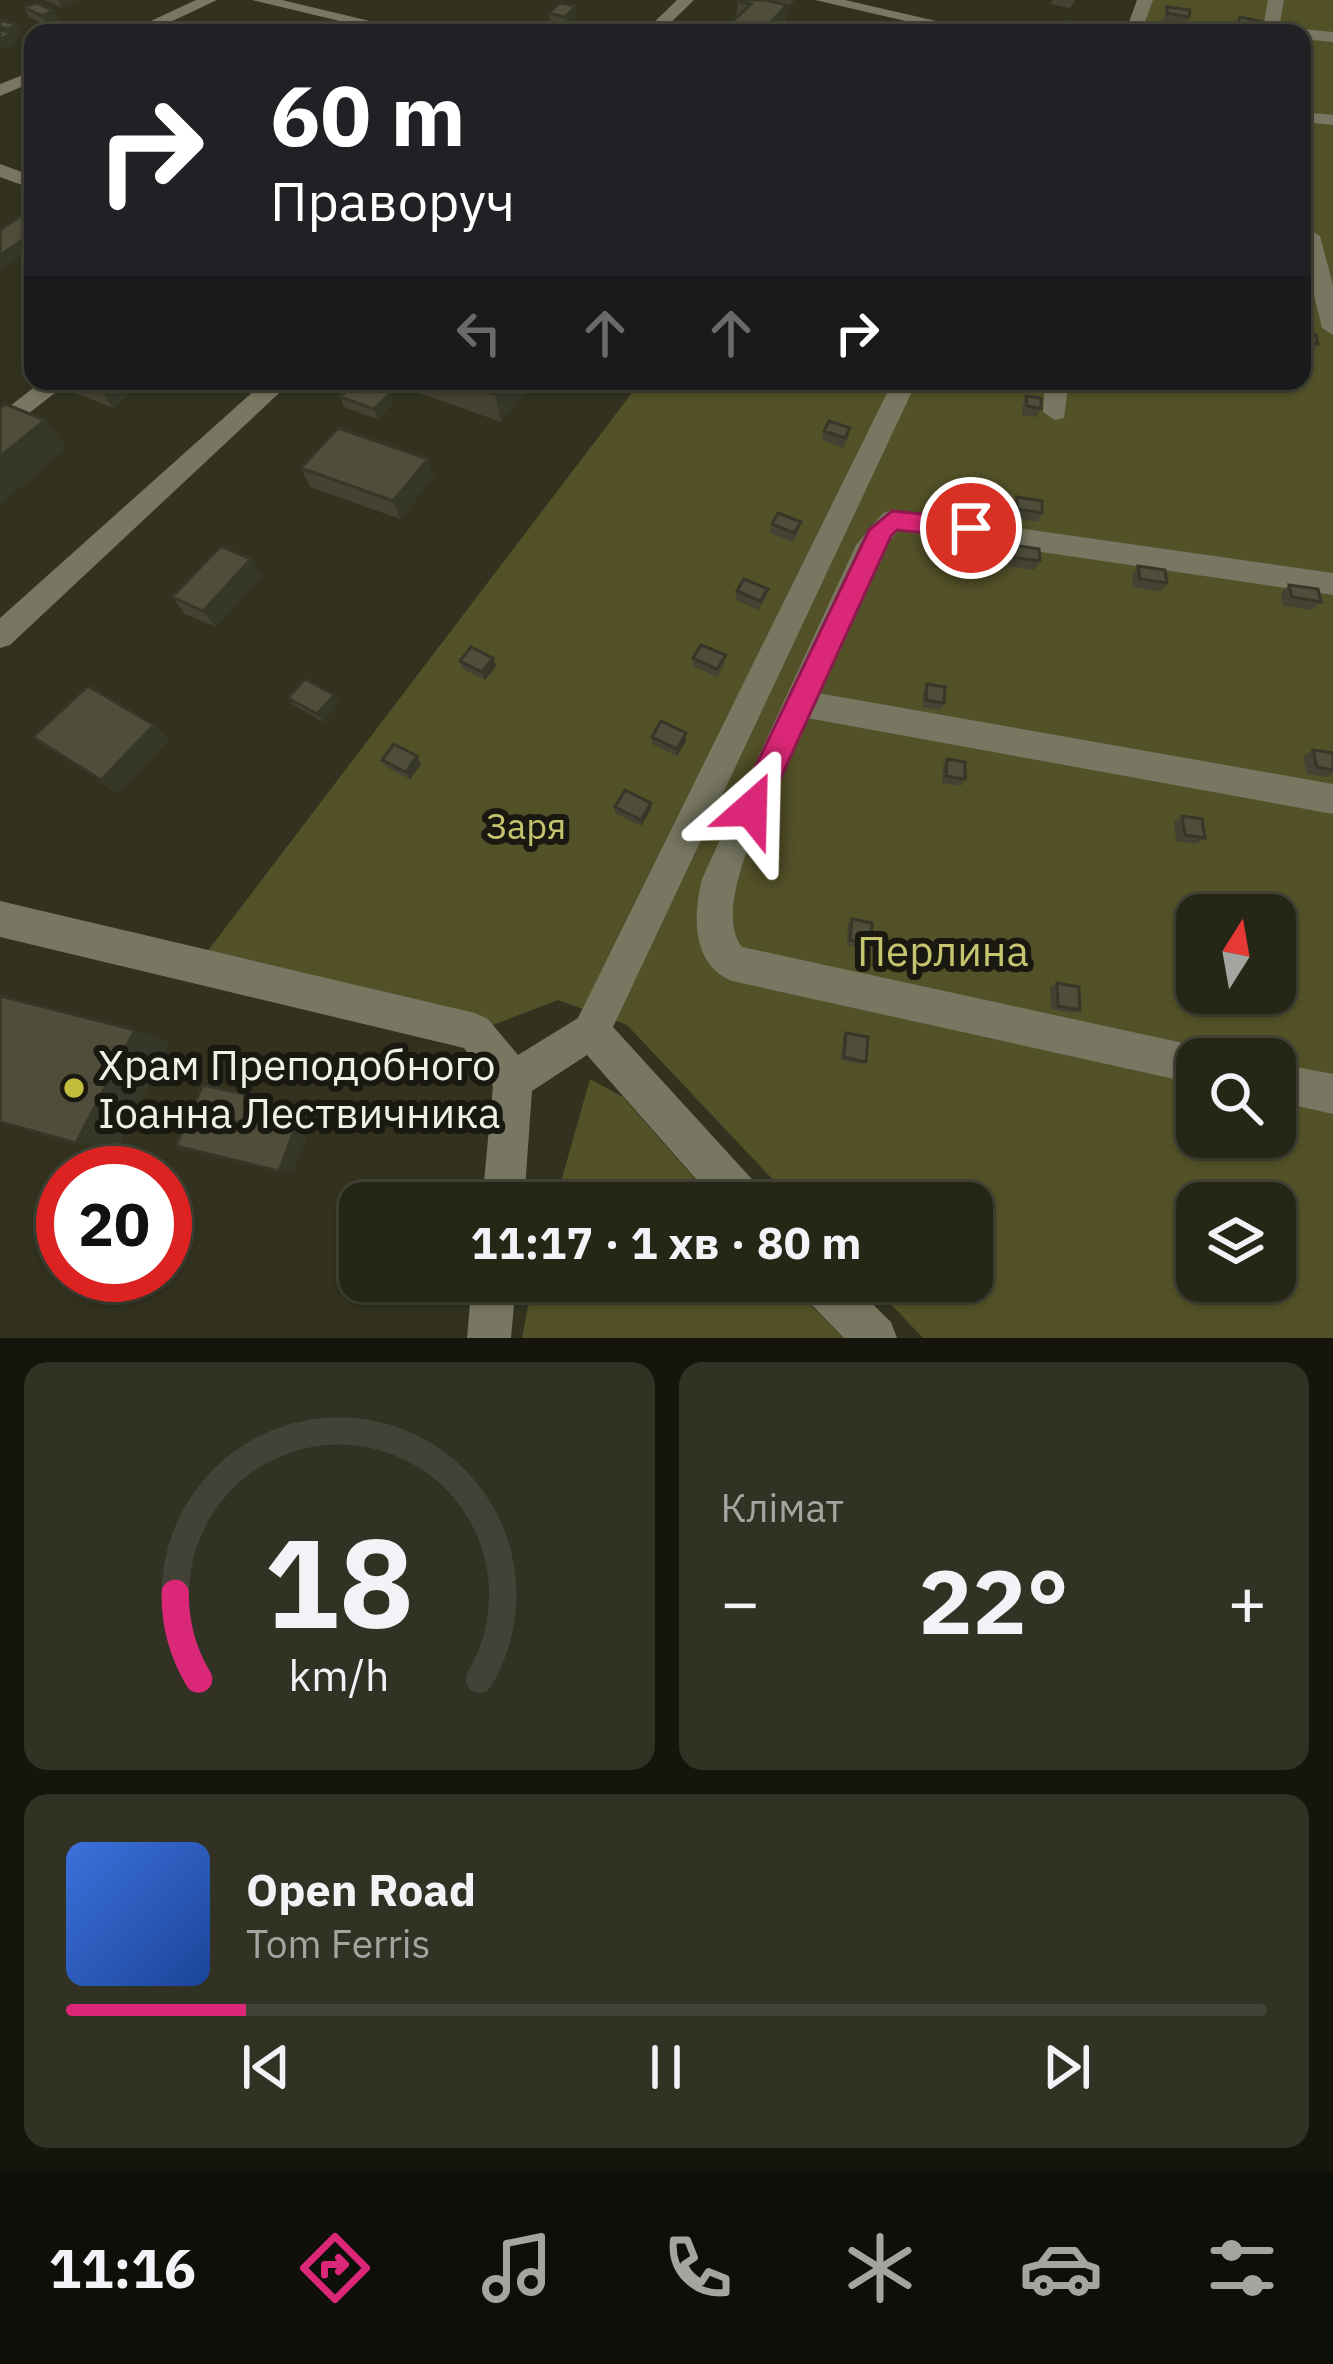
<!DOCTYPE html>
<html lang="uk">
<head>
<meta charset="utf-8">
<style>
  body { margin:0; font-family:"IBM Plex Sans",sans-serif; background:#323224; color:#f1f3f6; height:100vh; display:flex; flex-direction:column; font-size:45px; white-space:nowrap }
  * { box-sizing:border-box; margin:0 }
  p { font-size:39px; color:#a4a5a1 }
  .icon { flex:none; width:66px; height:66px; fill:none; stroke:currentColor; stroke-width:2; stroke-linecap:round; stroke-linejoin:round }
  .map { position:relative; height:1338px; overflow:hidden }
  .side { display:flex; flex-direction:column; gap:24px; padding:24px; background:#15150d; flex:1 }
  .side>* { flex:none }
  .top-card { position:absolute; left:24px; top:24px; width:1287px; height:366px; border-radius:24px; box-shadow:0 3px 9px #0004,0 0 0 3px #424336; background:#202124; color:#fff; overflow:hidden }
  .needle { width:78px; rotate:11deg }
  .tools { position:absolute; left:1176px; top:894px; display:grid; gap:24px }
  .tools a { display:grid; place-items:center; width:120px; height:120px; border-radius:24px; background:#262617; box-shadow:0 3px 9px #0004,0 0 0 3px #424336; font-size:60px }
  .speed { position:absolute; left:36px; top:1146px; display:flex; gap:24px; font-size:60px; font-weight:700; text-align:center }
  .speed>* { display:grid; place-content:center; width:156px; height:156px; border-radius:50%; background:#262617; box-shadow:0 3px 9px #0004,0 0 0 3px #424336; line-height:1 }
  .speed .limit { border:18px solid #d22; background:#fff; color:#111 }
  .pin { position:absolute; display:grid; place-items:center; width:102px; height:102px; color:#fff; margin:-51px; border:6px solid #fff; border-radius:50%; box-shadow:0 3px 12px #0007 }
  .me { position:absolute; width:132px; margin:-66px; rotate:25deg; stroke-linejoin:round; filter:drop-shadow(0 0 9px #0008) }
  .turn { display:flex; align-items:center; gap:42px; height:252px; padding:0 48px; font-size:54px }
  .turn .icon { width:156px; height:156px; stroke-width:2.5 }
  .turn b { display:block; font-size:84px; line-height:102px }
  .lanes { display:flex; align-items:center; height:114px; padding:0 48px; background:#0003; justify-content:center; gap:60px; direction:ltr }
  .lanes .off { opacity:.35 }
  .big { font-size:90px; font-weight:700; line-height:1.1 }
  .side .tile { flex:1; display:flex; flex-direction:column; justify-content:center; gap:18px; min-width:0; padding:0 42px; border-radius:24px; background:#323224 }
  .side .dial { align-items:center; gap:0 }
  .dial svg { height:312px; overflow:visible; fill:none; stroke:#424336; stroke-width:7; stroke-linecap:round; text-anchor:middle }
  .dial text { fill:#f1f3f6; stroke:none }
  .song { display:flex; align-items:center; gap:36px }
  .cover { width:144px; height:144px; border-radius:18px; background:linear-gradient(135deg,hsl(220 70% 55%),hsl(220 70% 35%)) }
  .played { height:12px; border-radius:6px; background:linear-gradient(90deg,#db2777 15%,#424336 15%) }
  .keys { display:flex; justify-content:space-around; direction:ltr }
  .heat { display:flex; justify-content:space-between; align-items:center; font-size:66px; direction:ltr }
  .side .tiles { flex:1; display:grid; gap:24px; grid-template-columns:1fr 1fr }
  .tile:last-child { grid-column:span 2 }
  .trip { position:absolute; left:339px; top:1182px; width:654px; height:120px; border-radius:24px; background:#262617; box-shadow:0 3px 9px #0004,0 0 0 3px #424336; font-weight:700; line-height:120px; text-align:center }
  .menu { display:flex; height:192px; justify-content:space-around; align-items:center; background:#0f0f09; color:#a4a5a1 }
  .menu .icon { width:84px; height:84px }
  .menu .current { color:#db2777 }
  .menu b { font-size:54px; color:#f1f3f6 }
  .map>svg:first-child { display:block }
</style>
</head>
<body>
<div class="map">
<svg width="1333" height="1338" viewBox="0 0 1333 1338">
  <rect width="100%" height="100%" fill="#32321f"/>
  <path fill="#535128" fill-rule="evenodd" d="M1145,0h188v1338h-410l-54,-57h103v-78h-177l-168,-178 -69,-25 -83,32 -278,-67 444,-584h661v-348h-169zM1197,915h78v78h-78zM1197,1059h78v78h-78zM1197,1203h78v78h-78z
    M590,1079l33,18 93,106h-161z
    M533,1281h253l58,57h-322z"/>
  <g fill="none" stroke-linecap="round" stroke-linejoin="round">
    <path fill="#777762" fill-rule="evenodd" d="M196,0h21l-70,33h-22z
      M252,0h30l138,33h-30z
      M677,0h17l-34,33h-17z
      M815,0h30l143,33h-31z
      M1137,0h16l-12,33h-16z
      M1268,0h16l-6,33h-16z
      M1302,29l31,3v10l-31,-3v-6h-7z
      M33,71v11l-33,14v-12z
      M1302,112l31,3v10l-31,-3z
      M0,164l33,12v13l-33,-12z
      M1310,230l10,6 13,49v50l-11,-7 -20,-82v-13z
      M42,381h28l-70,55v-22z
      M265,381h27l-282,264 -10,3v-30z
      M893,381h24l-304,646 147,161 6,15h-49l-130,-148 -55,36 -8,112h-42l11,-117 -29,-38 -464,-111v-36l475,112 13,6 30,36 60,-37z
      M1045,381h24l-5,37 -9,2 -12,-8z
      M892,510l441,63v22l-435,-64 -17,20 -63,142 515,91v30l-526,-96c-21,48 -101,186 -65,229l455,99 14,5 3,8h-17v25l-465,-103c-41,-17 -39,-66 -30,-102l154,-334 27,-32z
      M1275,1063l58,11v40l-58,-13z
      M472,1281h44l-5,57h-44z
      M796,1281h53l42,41 6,16h-53l-41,-42z"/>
  </g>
  <path fill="#444333" d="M45,0h31l1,1 -15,7z
    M738,0h56l-7,9 -2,14 -9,10h-49v-6l9,-8z
    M1052,0h24l-6,8 -19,-4z
    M24,7l30,4 5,9 -12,5 -18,-8z
    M1167,7l22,10 -4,9 -22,-3z
    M549,13l28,2 -11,11 -16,-3z
    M1240,17l23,5 -4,11h-25z
    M1302,333l16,11 -7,9 -9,-1z
    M65,381h80l-32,27 -40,-16z
    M393,381h135l1,7 -28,34 -107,-38z
    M855,381h24l-4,7z
    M1073,381h17l-3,6 -14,-2z
    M390,393l3,10 -16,16 -33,-12 -4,-10z
    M1026,396l15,12 -4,9 -15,-2v-9z
    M850,428l-2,10 -5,10 -21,-8 2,-9z
    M301,468l133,9 -34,42 -90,-32z
    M1017,497l25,16 -5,9 -25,-4v-12z
    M772,524l27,7 -6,11 -23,-9z
    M1013,545l27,16 -6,9 -26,-4 1,-12z
    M1138,566l29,17 -7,9 -27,-5 -1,-13z
    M262,576l-46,51 -31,-13 -13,-17z
    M1289,585l32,17 -9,8 -29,-4 -2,-13z
    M768,589l-2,8 -7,13 -23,-10 1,-9z
    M493,658l3,8 -11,14 -22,-11 -3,-8z
    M693,658l32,5 -8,14 -24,-11z
    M927,684l17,19 -4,7 -18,-3 1,-15z
    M288,698l51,5 -16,19 -29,-17z
    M154,725l15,15 -51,53 -85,-56z
    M652,737l34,4 -9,15 -25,-12z
    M1313,750l20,3v20l-6,4 -20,-3 -4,-17z
    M947,759l18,20 -4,7 -19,-3 1,-17z
    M382,760l39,4 -11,15 -24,-12z
    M651,803v6l-10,17 -26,-13v-6z
    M1182,816l23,22 -9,6 -20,-3 -2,-19z
    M852,919l19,25 -4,5 -20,-4 1,-21z
    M1057,983l23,27 -7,3 -22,-4 -1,-22z
    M846,1033l20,29 -3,2 -22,-4 2,-24z"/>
  <path fill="#373729" d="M58,0h18l1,1 -15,7z
    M787,5l-2,18 -9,10h-16z
    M576,6l1,9 -11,11 -1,-9z
    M54,11l5,9 -12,5 -5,-9z
    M17,24l5,9 -7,4 3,5 -16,9 -2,-11 11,-6 -3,-5z
    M33,233v15l-33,22v-15z
    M95,381h50l-32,27z
    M506,381h22l1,7 -28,34 -6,-28z
    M390,393l3,10 -16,16 -3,-10z
    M45,420l22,28 -67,57v-48z
    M428,459l6,18 -34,42 -7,-18z
    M251,559l11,17 -46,51 -13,-16z
    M493,658l3,8 -11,14 -3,-8z
    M334,695l5,8 -16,19 -6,-8z
    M154,725l15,15 -51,53 -17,-13z
    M686,733v8l-9,15v-7z
    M417,756l4,8 -11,15 -4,-7z
    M651,803v6l-10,17v-6z
    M135,1030l35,12 -52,106 -42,-5z
    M303,1107l14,4 -23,61 -15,-1z"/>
  <path fill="#4f4e3b" stroke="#373729" stroke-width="3" d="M738,0h27l22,5 -27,28h-6l-27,-6 24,-23 -14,-3z
    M36,3l18,8 -12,5 -18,-9z
    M560,3l16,3 -11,11 -16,-4z
    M1167,7l23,3 -1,7 -22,-4z
    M1240,17l23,5 -2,7 -23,-5z
    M0,20l17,4 -9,5 -8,-2z
    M1067,20l26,6 -5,7 -28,-4z
    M838,23l28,7 -3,3 -34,-1z
    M517,28l24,5h-30z
    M0,30l12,3 -12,7z
    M33,208v25l-33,22v-25z
    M1302,333l14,2 2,9 -16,-2z
    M357,381l33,12 -16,16 -34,-12z
    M458,381h48l-11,13z
    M1026,396l15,2v10l-14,-2z
    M5,404l40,16 -45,37v-49z
    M829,421l21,7 -5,10 -21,-7z
    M338,428l90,31 -35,42 -92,-33z
    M1017,497l25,4v12l-25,-4z
    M778,513l23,9 -7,11 -22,-9z
    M1013,545l26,4 1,12 -27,-4z
    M221,546l30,13 -48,52 -31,-14z
    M1138,566l27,4 2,13 -27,-4z
    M744,579l24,10 -8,12 -23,-10z
    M1289,585l29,4 3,13 -29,-5z
    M701,645l25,10 -9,14 -24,-11z
    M471,647l22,11 -11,14 -22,-11z
    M305,679l29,16 -17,19 -29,-16z
    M927,684l18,3 -1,16 -18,-3z
    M88,686l66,39 -53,55 -68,-43z
    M661,721l25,12 -9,16 -25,-12z
    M394,744l23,12 -11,16 -24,-12z
    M1313,750l20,3v17l-16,-3z
    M947,759l18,3v17l-19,-3z
    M625,790l26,13 -10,17 -26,-13z
    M1182,816l20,3 3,19 -20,-3z
    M852,919l20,4 -1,21 -21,-4z
    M1057,983l22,4 1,23 -22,-4z
    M0,996l135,34 -59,113 -76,-21z
    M846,1033l22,4 -2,25 -22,-5z
    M203,1085l100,22 -24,64 -103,-25z"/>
  <path fill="#db2777" stroke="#8e194d" stroke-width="3" d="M892,511l79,8 12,9 -12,10 -74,-8 -6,6 -129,283 -11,4 -11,-4 -4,-10 4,-10 129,-269z"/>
  <circle fill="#c3bd3e" stroke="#191911" stroke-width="4.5" cx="74" cy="1088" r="12"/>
  <g text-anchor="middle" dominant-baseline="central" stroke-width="12" stroke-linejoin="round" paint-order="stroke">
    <g font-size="36" fill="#c7c46f" stroke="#191911">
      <text x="526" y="825">Заря</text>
    </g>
    <g font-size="42" fill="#c7c46f" stroke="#191911">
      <text x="943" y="950">Перлина</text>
    </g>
    <g font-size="42" fill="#f0f0e5" stroke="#191911" text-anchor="start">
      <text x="98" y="1064">Храм Преподобного<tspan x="98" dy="48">Іоанна Лествичника</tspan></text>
    </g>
  </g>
</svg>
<div class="tools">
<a><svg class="needle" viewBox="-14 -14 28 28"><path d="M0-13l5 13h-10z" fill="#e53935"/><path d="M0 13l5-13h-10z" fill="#a4a5a1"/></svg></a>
<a><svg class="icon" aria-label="search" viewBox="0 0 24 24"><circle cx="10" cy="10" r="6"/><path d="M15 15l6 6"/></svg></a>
<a><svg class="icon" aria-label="layers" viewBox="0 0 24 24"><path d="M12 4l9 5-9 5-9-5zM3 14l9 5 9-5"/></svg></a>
</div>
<div class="speed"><div class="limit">20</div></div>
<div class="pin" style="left:971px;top:528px;background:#d93025"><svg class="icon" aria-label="arrive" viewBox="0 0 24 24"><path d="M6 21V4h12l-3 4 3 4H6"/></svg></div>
<svg class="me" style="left:751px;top:809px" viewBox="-20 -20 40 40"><path d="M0-17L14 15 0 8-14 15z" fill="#db2777" stroke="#fff" stroke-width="4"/></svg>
<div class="trip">11:17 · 1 хв · 80 m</div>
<div class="top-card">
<div class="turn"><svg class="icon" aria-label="right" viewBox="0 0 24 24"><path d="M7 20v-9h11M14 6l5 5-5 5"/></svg><div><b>60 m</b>Праворуч</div></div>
<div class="lanes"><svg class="icon off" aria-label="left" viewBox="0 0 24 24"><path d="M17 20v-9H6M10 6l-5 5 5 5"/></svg><svg class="icon off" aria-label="ahead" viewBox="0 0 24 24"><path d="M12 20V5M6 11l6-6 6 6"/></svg><svg class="icon off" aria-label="ahead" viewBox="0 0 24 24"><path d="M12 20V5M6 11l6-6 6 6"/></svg><svg class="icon" aria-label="right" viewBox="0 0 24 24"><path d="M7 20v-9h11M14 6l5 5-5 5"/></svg></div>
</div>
</div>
<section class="side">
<div class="tiles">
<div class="tile dial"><svg viewBox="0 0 100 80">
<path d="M14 69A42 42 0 1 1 86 69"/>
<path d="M14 69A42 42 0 0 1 8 47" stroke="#db2777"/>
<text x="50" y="56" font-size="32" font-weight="700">18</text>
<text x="50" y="72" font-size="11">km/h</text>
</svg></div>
<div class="tile"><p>Клімат</p>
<div class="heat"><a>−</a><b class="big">22°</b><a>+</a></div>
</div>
<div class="tile">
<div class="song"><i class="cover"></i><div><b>Open Road</b><p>Tom Ferris</p></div></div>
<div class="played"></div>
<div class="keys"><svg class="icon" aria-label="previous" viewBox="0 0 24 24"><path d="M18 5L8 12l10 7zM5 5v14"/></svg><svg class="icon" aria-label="pause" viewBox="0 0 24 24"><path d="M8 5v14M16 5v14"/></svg><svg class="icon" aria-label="next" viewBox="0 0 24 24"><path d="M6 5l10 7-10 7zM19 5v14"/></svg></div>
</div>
</div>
</section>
<nav class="menu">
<b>11:16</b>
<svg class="icon current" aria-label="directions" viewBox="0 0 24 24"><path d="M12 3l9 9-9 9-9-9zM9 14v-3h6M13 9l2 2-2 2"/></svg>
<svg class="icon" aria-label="music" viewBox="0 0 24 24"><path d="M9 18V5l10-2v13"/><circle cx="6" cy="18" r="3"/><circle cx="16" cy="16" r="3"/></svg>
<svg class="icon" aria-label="phone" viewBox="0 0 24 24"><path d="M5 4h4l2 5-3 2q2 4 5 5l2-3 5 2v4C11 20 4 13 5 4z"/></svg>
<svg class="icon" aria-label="climate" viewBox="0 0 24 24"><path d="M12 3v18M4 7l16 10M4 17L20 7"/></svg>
<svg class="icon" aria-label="car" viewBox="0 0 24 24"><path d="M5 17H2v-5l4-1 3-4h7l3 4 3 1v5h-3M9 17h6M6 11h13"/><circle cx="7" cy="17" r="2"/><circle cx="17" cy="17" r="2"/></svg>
<svg class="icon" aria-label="filters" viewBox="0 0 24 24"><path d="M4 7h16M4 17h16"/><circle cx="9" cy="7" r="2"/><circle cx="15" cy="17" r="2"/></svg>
</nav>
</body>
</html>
